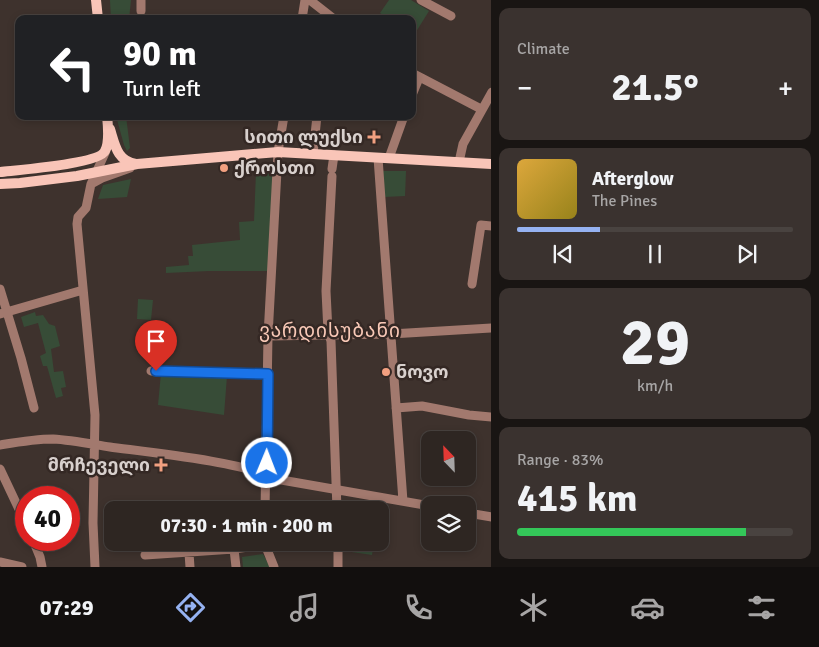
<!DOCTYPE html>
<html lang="en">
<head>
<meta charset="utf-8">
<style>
  body { margin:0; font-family:Signika,"Noto Sans Georgian",sans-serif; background:#3a322f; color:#f1f3f6; height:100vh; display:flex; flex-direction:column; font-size:19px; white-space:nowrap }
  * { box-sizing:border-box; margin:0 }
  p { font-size:16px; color:#a7a5a5 }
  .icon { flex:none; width:28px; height:28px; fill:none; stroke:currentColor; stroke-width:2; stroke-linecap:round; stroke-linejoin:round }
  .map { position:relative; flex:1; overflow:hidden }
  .panel { display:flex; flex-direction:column; gap:8px; padding:8px; background:#191513; width:328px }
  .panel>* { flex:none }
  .hud { position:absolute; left:15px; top:15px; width:401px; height:105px; border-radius:10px; box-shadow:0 2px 8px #0003,0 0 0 1px #494340; background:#202124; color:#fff; overflow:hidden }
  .needle { width:32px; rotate:337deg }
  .controls { position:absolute; left:421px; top:431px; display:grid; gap:10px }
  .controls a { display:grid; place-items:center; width:55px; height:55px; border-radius:10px; background:#2e2622; box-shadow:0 2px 8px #0003,0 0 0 1px #494340; font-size:25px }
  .speed { position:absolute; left:15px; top:486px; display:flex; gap:10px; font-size:25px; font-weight:700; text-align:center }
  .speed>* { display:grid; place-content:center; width:65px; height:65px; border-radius:50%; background:#2e2622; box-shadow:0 2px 8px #0003,0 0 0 1px #494340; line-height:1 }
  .speed .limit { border:8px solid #d22; background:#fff; color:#111 }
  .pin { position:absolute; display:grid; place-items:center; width:42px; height:42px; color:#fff; margin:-51px -21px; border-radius:50% 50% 50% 0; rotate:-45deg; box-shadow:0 0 5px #0007 }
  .pin .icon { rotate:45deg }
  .me { position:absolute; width:55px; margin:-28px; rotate:1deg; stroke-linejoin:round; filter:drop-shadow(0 0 4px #0008) }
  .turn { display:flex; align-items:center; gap:18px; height:105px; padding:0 25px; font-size:22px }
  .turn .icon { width:65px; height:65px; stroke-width:2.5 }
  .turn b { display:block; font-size:35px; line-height:42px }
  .big { font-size:38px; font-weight:800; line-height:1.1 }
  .panel .tile { flex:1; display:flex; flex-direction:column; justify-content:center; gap:8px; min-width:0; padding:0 18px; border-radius:10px; background:#3a322f }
  .panel .dial { align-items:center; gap:0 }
  .dial b { font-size:65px; line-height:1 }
  .song { display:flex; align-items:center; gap:15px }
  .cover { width:60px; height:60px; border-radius:8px; background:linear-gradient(135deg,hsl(40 70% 55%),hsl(50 70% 35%)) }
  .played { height:5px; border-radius:2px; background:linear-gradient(90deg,#95b2f1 30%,#494340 30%) }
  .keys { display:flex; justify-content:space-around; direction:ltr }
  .heat { display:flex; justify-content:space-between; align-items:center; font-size:28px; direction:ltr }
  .charge { height:8px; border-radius:4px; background:linear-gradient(90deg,#34c759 83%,#494340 0) }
  .trip { position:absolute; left:104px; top:501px; width:285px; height:50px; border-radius:10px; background:#2e2622; box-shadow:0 2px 8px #0003,0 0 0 1px #494340; font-weight:800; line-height:50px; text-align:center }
  .tab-bar { display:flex; height:80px; justify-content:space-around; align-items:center; background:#120f0e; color:#a7a5a5 }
  .tab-bar .icon { width:35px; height:35px }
  .tab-bar .on { color:#95b2f1 }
  .tab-bar b { font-size:22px; color:#f1f3f6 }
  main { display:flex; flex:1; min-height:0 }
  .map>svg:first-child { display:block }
</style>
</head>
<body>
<main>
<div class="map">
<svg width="492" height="567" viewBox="0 0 492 567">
  <rect width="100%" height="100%" fill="#3e322d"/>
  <path fill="#374c37" d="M110,0h21l-2,19h-18z
    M389,0h22l18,11 -15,24 -2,-16h-23l-9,-6z
    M116,116h10l4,32 -3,3 -3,-6z
    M276,164l-8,107h-59l-43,2v-6l23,-2 -1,-9h5l-1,-11 48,-5 -1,-18 15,-1 2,-49 6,-1v-6z
    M383,171h23l-1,25 -21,1z
    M131,179l-4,18 -29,2 5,-14z
    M138,299l15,1 -2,20 -14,-1z
    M35,312l1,4 7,-1 6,9 6,2 5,20 -9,3 3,23 9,-1 3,16 -5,1 2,8 -7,2 -9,-32h-4l-3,-10 6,-3 -8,-30 -14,4 -3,-10z
    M161,373l66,3 -3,39 -66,-10z
    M345,543h23l-1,5 6,1 -1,6 -27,-4z
    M263,554l7,13h-27l-1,-10z"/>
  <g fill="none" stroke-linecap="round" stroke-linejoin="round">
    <path stroke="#a2796e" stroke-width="9" d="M141,0v11
      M307,0l4,1 23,18
      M421,0l30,16
      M302,19l3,-19
      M412,73l69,36
      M412,95l7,-17
      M313,154l4,-38
      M378,158l25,343
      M389,158l15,-42
      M459,162l4,-18 29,-52
      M332,169l2,-14
      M332,176l-6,115 2,41 3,9 6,169
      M91,184l11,-6 28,-10
      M472,284l9,-59 11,1
      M0,289l21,69 13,50
      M0,314l83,-24
      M268,336l123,-2 101,-6
      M151,371l117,3
      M396,408l26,-2 47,9 23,2
      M0,445c18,-3 35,-6 53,-6 19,1 38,5 57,8 28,4 144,16 160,31l160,28
      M0,469l26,55
      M265,510l3,-174 10,-184 6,-36
      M468,513l24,4
      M33,540l7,17 2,10
      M264,542l10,25
      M338,542v25
      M234,549l2,18
      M189,553l1,14
      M145,555l89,-6 30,-4
      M0,562l22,5
      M95,567l-2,-44 2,-108 -18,-191 1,-7 8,-9 5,-24 14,-31"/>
    <path stroke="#f9c5b8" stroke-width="10" d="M96,0l2,19
      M110,129c5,16 7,32 26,35
      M0,172c17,-2 99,-8 105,-21 5,-9 3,-25 2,-35
      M0,184l20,-1 57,-7 60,-12 141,-12 214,12"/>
  </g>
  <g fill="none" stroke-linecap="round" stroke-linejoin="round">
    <defs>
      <path id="route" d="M156,371l112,3 -1,89"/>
    </defs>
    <use href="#route" stroke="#114b97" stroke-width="12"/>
    <use href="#route" stroke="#1a73e8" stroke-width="9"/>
  </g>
  <g fill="#f2a080" stroke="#342824" stroke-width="2">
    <path d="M371.5 129.5h5v5h5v5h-5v5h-5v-5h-5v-5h5z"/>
    <circle cx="224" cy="168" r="5"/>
    <circle cx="386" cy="372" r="5"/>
    <path d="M158.5 457.5h5v5h5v5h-5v5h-5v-5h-5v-5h5z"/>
  </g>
  <g text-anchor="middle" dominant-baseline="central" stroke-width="5" stroke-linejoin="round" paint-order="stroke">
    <g font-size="18" font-weight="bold" fill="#d8d0cd" stroke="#342824" text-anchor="end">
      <text x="363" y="137">სითი ლუქსი</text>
      <text x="234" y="168" text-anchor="start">ქროსთი</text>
      <text x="396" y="372" text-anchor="start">ნოვო</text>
      <text x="150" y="465">მრჩეველი</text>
    </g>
    <g font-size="19" letter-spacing="1" fill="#f9c9b7" stroke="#342824">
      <text x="330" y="331">ვარდისუბანი</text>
    </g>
  </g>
</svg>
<div class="controls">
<a><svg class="needle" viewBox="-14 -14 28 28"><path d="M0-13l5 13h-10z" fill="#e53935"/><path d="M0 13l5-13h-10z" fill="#a7a5a5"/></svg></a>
<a><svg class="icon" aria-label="layers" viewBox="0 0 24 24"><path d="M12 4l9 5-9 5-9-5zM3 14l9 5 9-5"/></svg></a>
</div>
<div class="speed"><div class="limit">40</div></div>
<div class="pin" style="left:156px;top:371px;background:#d93025"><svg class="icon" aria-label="arrive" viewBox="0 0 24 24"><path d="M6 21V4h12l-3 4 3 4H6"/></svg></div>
<svg class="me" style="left:267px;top:463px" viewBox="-20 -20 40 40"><circle r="17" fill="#1a73e8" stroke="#fff" stroke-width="3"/><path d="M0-11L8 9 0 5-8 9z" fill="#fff"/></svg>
<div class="trip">07:30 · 1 min · 200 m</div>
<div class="hud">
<div class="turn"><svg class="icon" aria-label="left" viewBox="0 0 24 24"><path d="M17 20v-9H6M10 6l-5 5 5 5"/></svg><div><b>90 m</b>Turn left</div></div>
</div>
</div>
<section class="panel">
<div class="tile"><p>Climate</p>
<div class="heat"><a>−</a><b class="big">21.5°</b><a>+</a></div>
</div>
<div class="tile">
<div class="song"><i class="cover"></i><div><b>Afterglow</b><p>The Pines</p></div></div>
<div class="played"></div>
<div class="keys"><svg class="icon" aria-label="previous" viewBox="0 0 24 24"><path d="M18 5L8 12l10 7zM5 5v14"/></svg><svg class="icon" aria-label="pause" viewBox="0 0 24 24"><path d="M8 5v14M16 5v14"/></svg><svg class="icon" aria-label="next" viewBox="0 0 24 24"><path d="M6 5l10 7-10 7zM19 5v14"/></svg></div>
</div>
<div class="tile dial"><b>29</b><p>km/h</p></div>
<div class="tile"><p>Range · 83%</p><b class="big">415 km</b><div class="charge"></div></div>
</section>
</main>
<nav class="tab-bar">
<b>07:29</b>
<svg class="icon on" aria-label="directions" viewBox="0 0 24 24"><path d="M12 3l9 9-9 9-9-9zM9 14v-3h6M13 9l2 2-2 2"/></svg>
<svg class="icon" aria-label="music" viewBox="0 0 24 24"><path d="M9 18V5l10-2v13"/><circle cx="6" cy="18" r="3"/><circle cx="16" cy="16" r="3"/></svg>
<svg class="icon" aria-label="phone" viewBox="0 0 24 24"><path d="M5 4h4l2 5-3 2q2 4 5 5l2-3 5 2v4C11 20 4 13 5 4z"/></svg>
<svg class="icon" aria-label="climate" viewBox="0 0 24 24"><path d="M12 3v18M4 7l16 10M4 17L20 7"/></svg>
<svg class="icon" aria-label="car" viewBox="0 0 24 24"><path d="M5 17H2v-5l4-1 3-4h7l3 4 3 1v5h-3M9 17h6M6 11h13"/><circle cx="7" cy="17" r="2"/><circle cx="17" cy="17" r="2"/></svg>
<svg class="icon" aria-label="filters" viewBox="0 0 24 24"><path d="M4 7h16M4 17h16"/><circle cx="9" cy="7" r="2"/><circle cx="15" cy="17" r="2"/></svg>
</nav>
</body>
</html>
